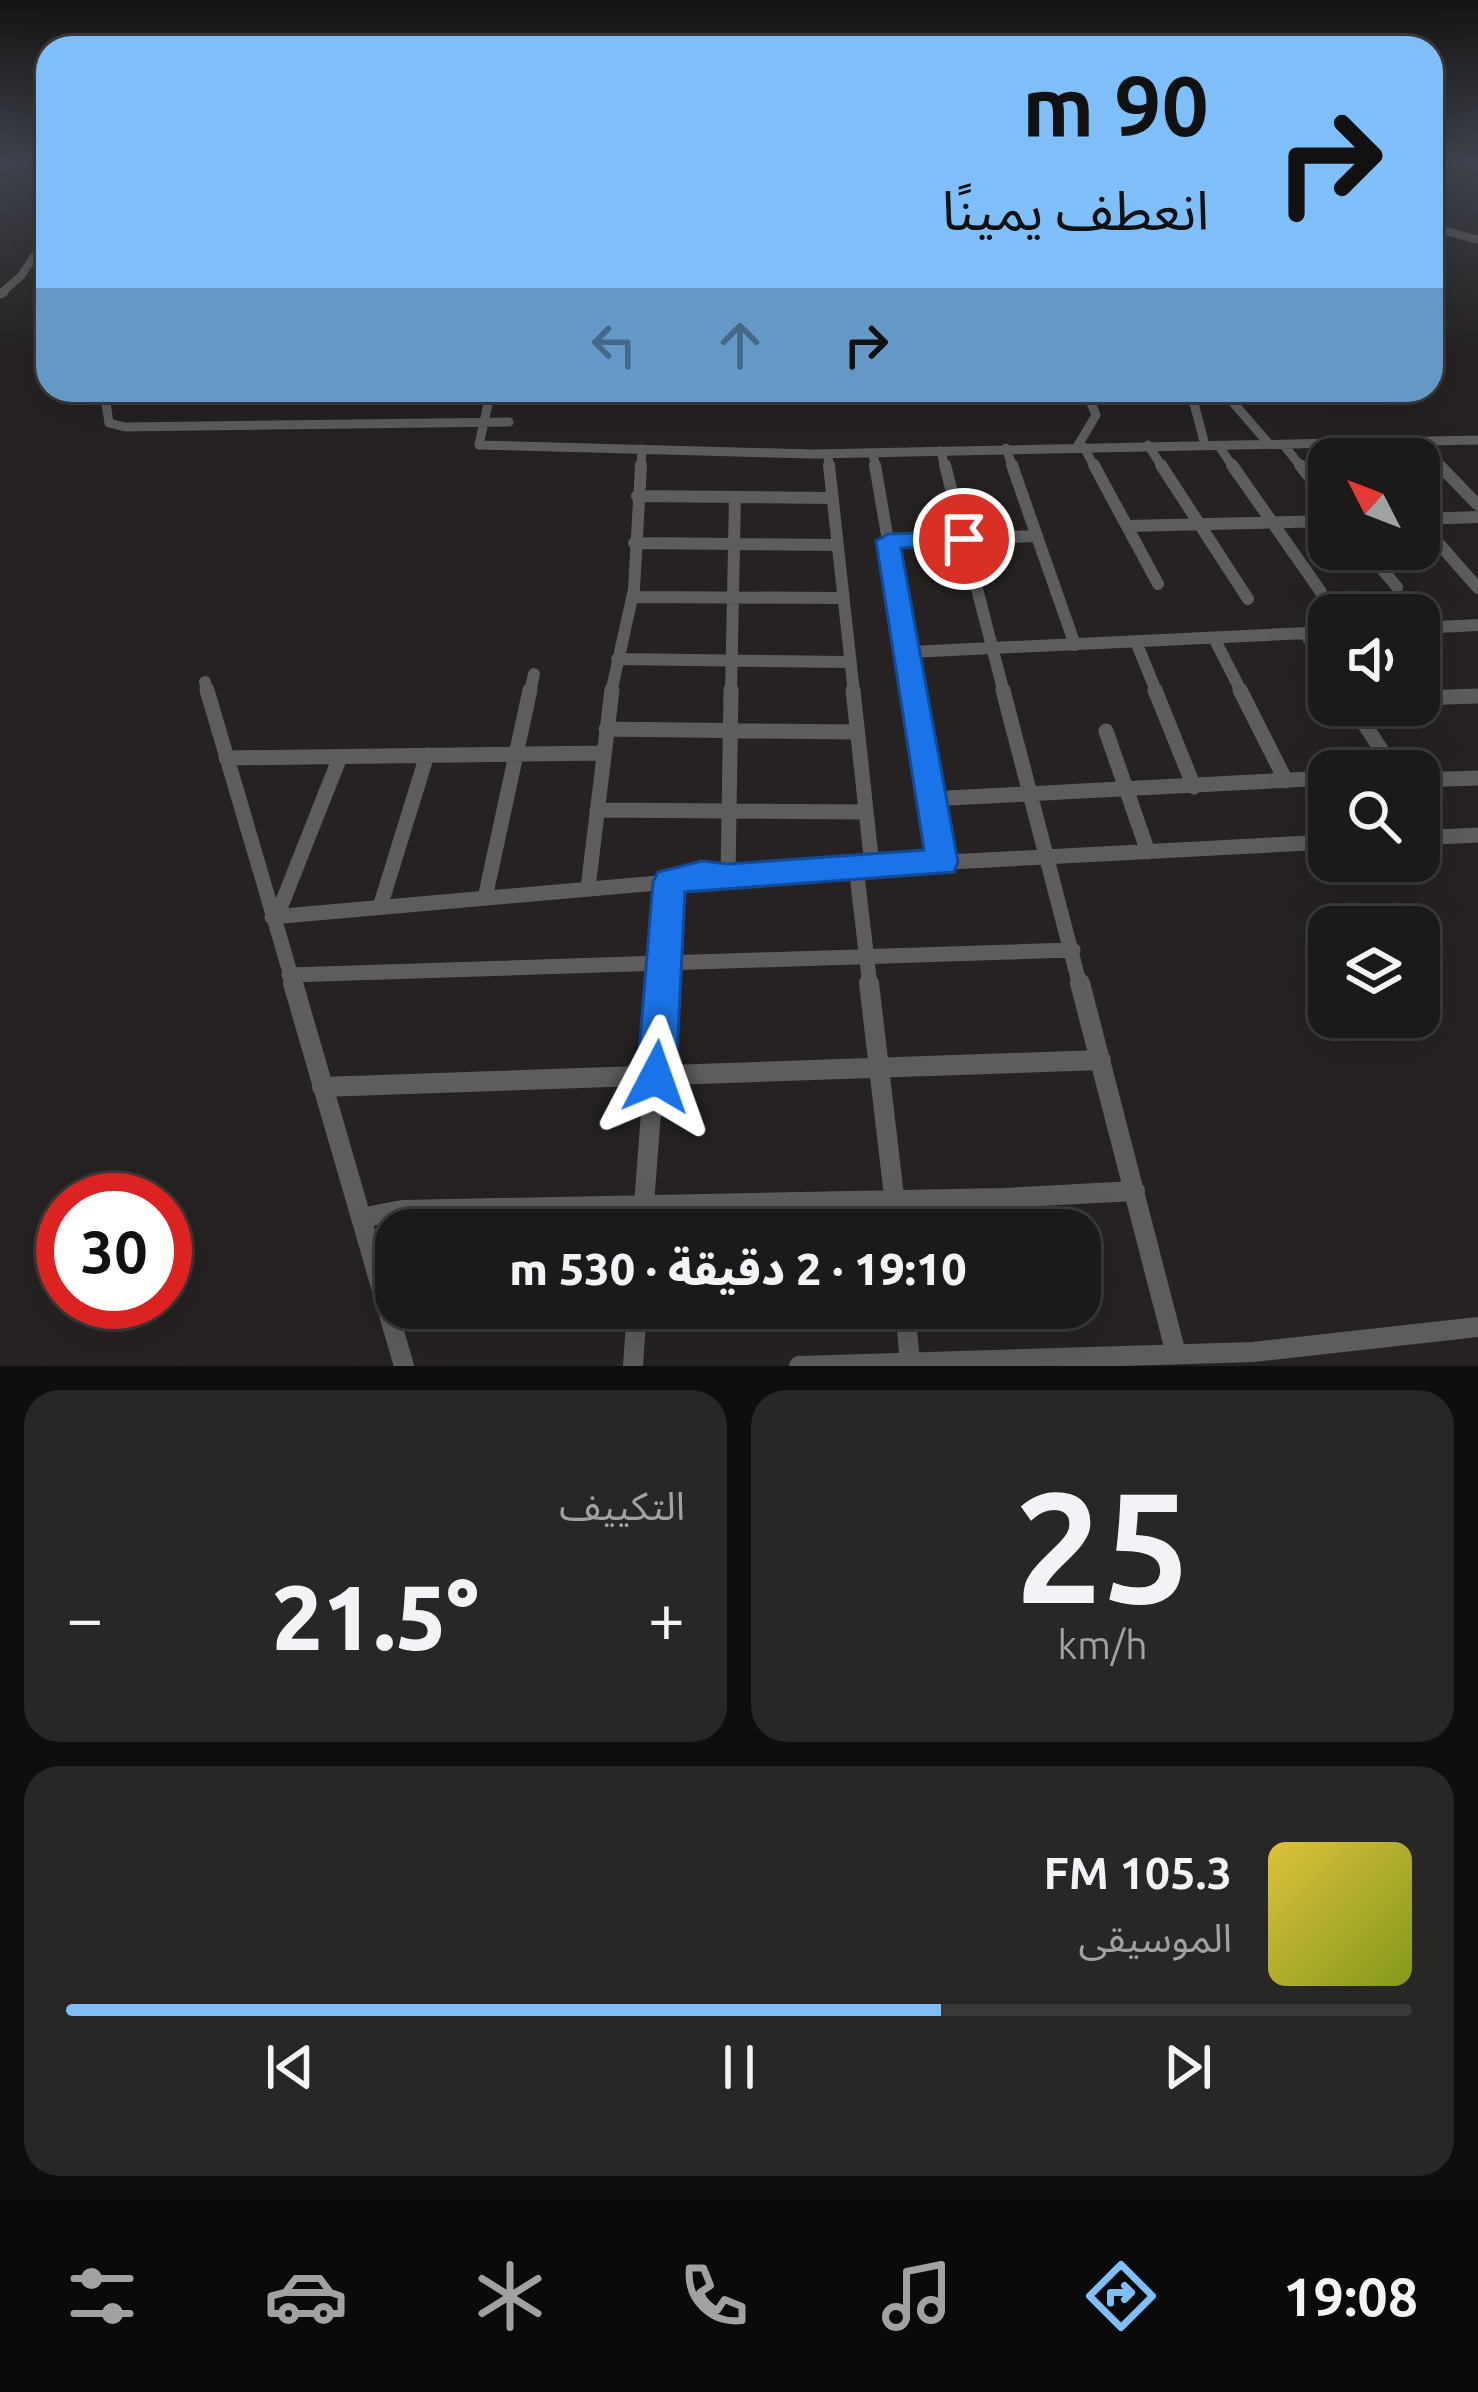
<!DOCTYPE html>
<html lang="ar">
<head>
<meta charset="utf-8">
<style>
  body { margin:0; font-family:Ubuntu,"Noto Sans Arabic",sans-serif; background:#292726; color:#f1f3f6; direction:rtl; height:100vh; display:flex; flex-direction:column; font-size:45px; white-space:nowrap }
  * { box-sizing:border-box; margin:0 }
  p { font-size:39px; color:#a0a1a2 }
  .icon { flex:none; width:66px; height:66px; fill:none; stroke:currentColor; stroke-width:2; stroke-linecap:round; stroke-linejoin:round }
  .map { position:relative; height:1366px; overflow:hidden; direction:ltr }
  .side { display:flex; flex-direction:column; gap:24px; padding:24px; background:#0f0e0e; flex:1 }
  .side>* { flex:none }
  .hud { position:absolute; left:36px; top:36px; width:1407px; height:366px; border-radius:36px; box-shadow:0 12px 48px #0002,0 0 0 3px #3a3838; direction:rtl; background:#7ebef9; color:#111; overflow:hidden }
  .needle { width:78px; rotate:312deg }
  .buttons { position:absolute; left:1308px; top:438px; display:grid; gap:24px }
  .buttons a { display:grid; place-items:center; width:132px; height:132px; border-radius:24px; background:#1c1a19; box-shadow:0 12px 48px #0002,0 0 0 3px #3a3838; font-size:60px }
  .speed { position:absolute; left:36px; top:1173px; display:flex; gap:24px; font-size:60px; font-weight:700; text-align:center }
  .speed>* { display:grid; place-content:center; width:156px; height:156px; border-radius:50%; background:#1c1a19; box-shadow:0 12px 48px #0002,0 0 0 3px #3a3838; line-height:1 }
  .speed .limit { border:18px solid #d22; background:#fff; color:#111 }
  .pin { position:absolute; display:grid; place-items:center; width:102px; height:102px; color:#fff; margin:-51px; border:6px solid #fff; border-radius:50%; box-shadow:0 3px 12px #0007 }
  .me { position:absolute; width:132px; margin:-66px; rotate:4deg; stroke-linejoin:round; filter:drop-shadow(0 0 9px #0008) }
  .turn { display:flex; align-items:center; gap:42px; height:252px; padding:0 36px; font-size:54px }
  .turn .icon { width:156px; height:156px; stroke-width:2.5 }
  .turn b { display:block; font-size:84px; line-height:102px }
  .lanes { display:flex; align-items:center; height:114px; padding:0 36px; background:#0003; justify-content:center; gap:60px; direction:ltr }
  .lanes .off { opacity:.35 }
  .big { font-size:90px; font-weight:800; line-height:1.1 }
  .side .widget { flex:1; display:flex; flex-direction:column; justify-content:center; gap:18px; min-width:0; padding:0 42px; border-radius:36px; background:#292726 }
  .side .dial { align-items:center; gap:0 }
  .dial b { font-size:156px; line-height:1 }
  .song { display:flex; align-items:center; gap:36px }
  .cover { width:144px; height:144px; border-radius:18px; background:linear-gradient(135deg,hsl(50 70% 55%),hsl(70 70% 35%)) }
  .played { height:12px; border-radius:6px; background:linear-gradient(90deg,#7ebef9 65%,#3a3838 65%) }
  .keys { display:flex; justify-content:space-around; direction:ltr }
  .heat { display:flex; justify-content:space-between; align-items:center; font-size:66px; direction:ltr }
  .side .tiles { flex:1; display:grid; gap:24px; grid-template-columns:1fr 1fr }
  .widget:last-child { grid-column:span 2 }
  .trip { position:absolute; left:375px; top:1209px; width:726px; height:120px; border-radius:36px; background:#1c1a19; box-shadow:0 12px 48px #0002,0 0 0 3px #3a3838; font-weight:800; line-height:120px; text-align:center; direction:rtl }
  .tab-bar { display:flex; height:192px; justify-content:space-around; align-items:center; background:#0b0a0a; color:#a0a1a2 }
  .tab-bar .icon { width:84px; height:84px }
  .tab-bar .selected { color:#7ebef9 }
  .tab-bar b { font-size:54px; color:#f1f3f6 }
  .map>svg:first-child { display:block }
</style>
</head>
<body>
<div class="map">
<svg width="1478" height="1366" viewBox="0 0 1478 1366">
  <rect width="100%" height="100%" fill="#252221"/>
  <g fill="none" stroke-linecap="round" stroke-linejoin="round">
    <path stroke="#5e5c5c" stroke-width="8" d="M1431,227l47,13
      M0,294l21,-18 25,-38 -4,-15 6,-6"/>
    <path stroke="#5e5c5c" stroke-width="9" d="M0,294l4,-2
      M104,390l5,33 16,4 384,-5
      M491,390l-12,55 334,9 665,-14
      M1191,392l14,53
      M1416,442l26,26
      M1269,444l-39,-45 76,-9
      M1283,444l19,24
      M1148,445l15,23
      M1218,445l16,23
      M1077,447l19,-32 -5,-12 16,-13
      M1084,447l11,21
      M1006,448l7,20
      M941,451l4,17
      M873,453l3,15
      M828,454l1,14
      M641,468l1,-19"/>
    <path stroke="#5e5c5c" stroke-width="12" d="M829,465l25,228
      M875,465l39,228
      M945,465l59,228
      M1012,465l63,180
      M1094,465l64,119
      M1161,465l87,134
      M1232,465l89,127
      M1300,465l29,37
      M1439,465l39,40
      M637,496l195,2
      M1419,519l59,-2
      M1419,521l59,67
      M1128,526l201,-5
      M888,541l149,-5
      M634,543l202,2
      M1365,549l32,38
      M633,597l208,1
      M1419,628l59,-3
      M1305,633l24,37
      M1214,638l28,55
      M1136,642l21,51
      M910,652l419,-20
      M617,659l230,3
      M205,682l3,11
      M530,693l4,-19
      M611,693l23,-104 7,-124
      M731,693l4,-196"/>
    <path stroke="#5e5c5c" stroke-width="15" d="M207,690l87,296
      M853,690l19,176
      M913,690l29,172
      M1003,690l77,296
      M1155,690l39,97
      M1240,690l46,91
      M1419,698l59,-2
      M1352,705l43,66
      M606,729l249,3
      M1106,731l42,121
      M226,758l377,-5
      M1419,780l59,-2
      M930,799l399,-21
      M597,810l268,2
      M1419,838l59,-3
      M856,867l14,119
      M728,877l3,-187
      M588,888l24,-198
      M485,898l45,-208
      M380,907l47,-152
      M277,916l63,-159
      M272,917l397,-35 33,-7 627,-33
      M289,975l784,-25
      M661,986l8,-104"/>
    <path stroke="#5e5c5c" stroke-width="20" d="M293,983l111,383
      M869,983l29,247
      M1080,983l96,371
      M322,1087l779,-27
      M361,1218l41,-8 602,-12 131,-7
      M642,1230l19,-247
      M905,1308l5,55
      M633,1366l4,-58
      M799,1366l454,-14 225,-25"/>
  </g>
  <linearGradient id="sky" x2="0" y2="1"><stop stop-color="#141312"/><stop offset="0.46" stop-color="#40444e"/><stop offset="1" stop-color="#40444e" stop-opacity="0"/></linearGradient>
  <rect width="1478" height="351" fill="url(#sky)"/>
  <path fill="#1a73e8" stroke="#114b97" stroke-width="3" d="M964,532l12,7 -4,5 -71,4 57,314 -4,10 -269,20 -9,185 -6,13 -14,6 -13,-6 -6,-13 16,-195 5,-10 44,-11 26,3 196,-14 -48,-309 12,-7z"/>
</svg>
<div class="buttons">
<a><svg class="needle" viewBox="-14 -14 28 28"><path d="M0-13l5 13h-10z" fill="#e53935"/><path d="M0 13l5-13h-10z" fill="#a0a1a2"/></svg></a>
<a><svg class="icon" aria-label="sound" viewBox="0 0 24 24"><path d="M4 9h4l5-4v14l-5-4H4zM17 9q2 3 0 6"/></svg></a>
<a><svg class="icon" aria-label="search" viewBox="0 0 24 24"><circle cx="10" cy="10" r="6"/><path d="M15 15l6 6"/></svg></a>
<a><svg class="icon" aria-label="layers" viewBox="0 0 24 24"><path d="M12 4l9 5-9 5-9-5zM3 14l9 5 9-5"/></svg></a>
</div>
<div class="speed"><div class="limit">30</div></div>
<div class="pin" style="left:964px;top:539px;background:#d93025"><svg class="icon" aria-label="arrive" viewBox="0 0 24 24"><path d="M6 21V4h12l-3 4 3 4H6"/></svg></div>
<svg class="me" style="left:656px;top:1077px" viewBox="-20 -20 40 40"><path d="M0-17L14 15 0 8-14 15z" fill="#1a73e8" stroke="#fff" stroke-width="4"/></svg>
<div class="trip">19:10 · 2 دقيقة · 530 m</div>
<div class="hud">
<div class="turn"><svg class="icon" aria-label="right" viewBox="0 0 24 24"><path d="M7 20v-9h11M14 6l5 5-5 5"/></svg><div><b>90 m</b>انعطف يمينًا</div></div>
<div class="lanes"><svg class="icon off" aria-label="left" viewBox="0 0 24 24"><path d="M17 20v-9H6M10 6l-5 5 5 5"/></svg><svg class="icon off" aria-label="ahead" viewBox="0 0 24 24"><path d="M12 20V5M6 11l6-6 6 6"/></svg><svg class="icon" aria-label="right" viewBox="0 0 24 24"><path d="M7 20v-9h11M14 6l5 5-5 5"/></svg></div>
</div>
</div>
<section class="side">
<div class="tiles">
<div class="widget dial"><b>25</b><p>km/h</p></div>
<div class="widget"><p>التكييف</p>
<div class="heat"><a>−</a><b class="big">21.5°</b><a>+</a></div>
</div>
<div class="widget">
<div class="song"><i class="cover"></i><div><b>105.3 FM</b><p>الموسيقى</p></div></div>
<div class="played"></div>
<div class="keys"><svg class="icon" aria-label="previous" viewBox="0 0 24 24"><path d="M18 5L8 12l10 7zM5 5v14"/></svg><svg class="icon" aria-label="pause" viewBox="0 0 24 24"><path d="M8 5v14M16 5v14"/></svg><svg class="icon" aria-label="next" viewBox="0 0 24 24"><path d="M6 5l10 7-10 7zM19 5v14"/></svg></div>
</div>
</div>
</section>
<nav class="tab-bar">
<b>19:08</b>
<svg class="icon selected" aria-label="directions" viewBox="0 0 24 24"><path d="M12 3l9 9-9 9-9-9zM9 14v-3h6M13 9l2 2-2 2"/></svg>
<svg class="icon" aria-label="music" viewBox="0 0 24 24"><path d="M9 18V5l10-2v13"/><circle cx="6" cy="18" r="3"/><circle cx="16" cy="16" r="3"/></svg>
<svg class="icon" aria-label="phone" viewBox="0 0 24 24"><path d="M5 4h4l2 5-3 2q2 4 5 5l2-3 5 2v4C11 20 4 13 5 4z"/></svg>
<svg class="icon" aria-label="climate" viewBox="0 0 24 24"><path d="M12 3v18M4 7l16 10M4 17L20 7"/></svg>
<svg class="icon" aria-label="car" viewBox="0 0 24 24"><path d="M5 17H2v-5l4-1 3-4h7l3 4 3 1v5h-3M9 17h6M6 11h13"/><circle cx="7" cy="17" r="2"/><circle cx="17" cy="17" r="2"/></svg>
<svg class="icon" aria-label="filters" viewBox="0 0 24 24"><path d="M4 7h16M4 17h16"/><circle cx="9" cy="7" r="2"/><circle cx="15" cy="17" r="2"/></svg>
</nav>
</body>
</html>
